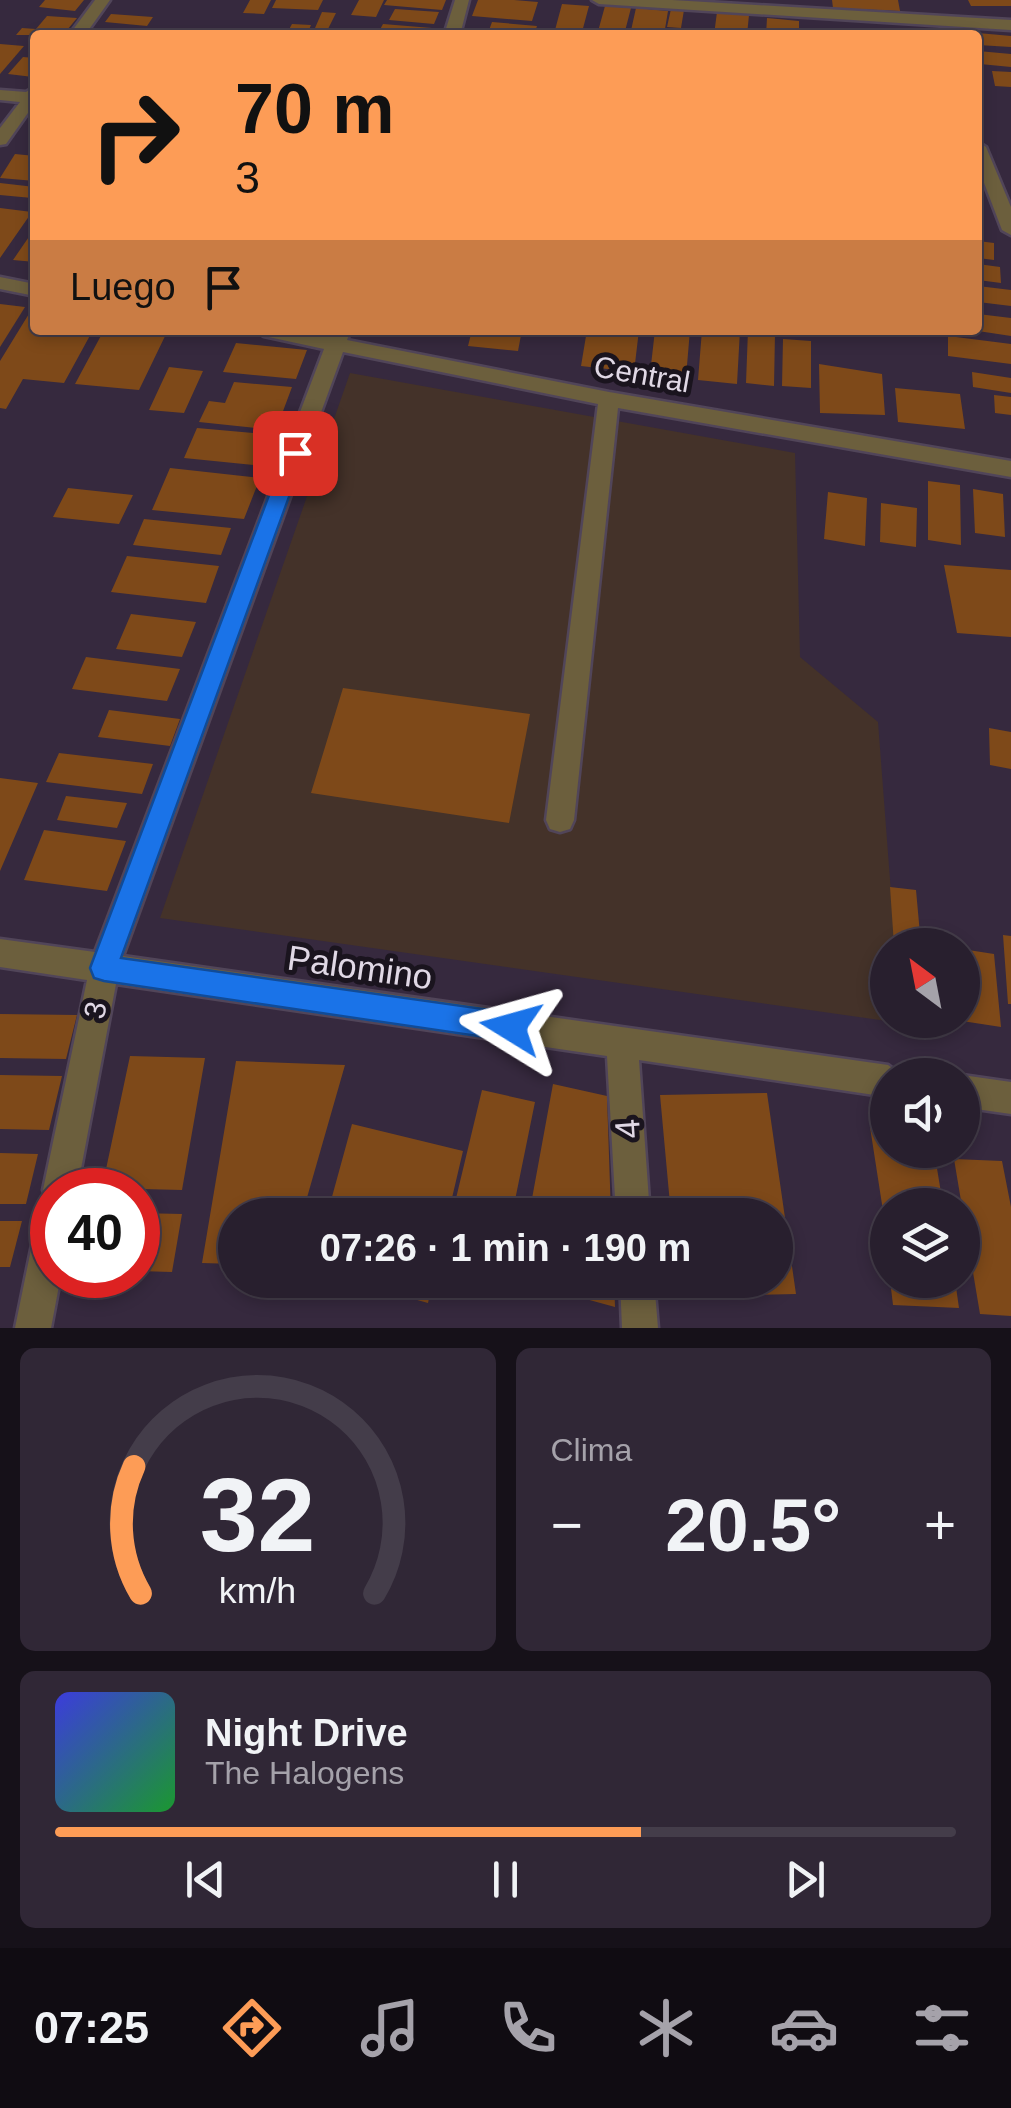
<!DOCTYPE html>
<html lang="es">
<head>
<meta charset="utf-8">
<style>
  body { margin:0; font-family:Helvetica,sans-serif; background:#302736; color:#f1f3f6; height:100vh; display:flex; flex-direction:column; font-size:38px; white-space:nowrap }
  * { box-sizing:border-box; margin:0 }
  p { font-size:32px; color:#a5a2aa }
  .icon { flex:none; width:55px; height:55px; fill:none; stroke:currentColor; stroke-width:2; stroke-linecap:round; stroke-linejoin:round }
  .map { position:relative; height:1328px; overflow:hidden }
  .details { display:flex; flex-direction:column; gap:20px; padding:20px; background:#161119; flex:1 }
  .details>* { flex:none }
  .top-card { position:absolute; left:30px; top:30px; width:952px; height:305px; border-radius:10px; box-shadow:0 5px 15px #0003,0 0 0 2px #443d4a; background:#fd9c56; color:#111; overflow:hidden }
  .needle { width:65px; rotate:328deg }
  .tools { position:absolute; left:870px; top:928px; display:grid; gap:20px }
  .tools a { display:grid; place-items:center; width:110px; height:110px; border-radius:50%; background:#281f2e; box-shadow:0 5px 15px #0003,0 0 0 2px #443d4a; font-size:50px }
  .speed { position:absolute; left:30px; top:1168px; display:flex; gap:20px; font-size:50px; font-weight:700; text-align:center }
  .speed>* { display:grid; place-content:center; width:130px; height:130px; border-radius:50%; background:#281f2e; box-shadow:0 5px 15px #0003,0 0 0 2px #443d4a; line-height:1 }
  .speed .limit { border:15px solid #d22; background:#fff; color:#111 }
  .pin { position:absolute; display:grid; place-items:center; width:85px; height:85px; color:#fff; margin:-42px; border-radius:20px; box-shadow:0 5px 15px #0006 }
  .me { position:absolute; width:110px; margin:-55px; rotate:278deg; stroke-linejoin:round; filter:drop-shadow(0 0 8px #0008) }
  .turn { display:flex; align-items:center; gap:35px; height:210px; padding:0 40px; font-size:45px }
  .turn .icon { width:130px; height:130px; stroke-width:2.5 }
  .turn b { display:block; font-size:70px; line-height:85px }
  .then { display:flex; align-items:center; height:95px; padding:0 40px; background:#0003; gap:20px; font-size:38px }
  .big { font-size:75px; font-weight:600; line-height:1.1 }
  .details .card { flex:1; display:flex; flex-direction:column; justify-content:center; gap:15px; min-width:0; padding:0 35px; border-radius:15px; background:#302736 }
  .details .dial { align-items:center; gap:0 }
  .dial svg { height:260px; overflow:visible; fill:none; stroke:#443d4a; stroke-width:7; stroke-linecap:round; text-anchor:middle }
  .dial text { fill:#f1f3f6; stroke:none }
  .song { display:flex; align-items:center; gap:30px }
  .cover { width:120px; height:120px; border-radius:15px; background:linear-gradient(135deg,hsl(240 70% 55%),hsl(130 70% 35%)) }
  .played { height:10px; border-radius:5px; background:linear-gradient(90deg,#fd9c56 65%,#443d4a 65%) }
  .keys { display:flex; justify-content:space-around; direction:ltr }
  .heat { display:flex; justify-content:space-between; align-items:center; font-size:55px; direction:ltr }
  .details .tiles { flex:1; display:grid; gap:20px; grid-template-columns:1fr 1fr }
  .card:last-child { grid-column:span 2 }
  .trip { position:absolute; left:218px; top:1198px; width:575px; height:100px; border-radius:50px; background:#281f2e; box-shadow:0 5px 15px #0003,0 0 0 2px #443d4a; font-weight:600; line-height:100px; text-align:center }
  .menu { display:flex; height:160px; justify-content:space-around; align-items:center; background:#100c12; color:#a5a2aa }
  .menu .icon { width:70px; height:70px }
  .menu .selected { color:#fd9c56 }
  .menu b { font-size:45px; color:#f1f3f6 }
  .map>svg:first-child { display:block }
</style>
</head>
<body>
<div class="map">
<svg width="1011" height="1328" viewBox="0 0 1011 1328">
  <rect width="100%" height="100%" fill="#36293e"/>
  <path fill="#443229" d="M350,373l445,80 5,204 78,65 17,223h-7v75l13,3 -741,-105z"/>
  <path fill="#7e4919" d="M45,0h39l-9,11 -36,-4z
    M250,0h21l-7,14 -21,-1z
    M276,0h47l-5,10 -46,-2z
    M359,0h25l-8,17 -25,-2z
    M387,0h59l-4,10 -58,-5z
    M478,0h36l24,2 -6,19 -60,-5z
    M832,0h66l2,11 -67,-3z
    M968,0h43v6h-40z
    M562,4l27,2 -7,26 -27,-2z
    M605,6l26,2 -7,27h-27z
    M636,8l32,3 -4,24h-34z
    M395,9l44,3 -5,12 -45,-4z
    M671,9l13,1 -3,18 -14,-1z
    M322,12l14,1 -8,16 -13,-1z
    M717,12l32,3 -2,20h-33z
    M111,14l42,3 -6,9 -42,-4z
    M47,16l30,2 -14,17h-47l6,-7 14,1z
    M767,18l32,3v14h-33z
    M492,22l45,4 -3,9 -46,-2z
    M292,24l19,1 -4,10h-21z
    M383,24l49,4 -3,7h-52z
    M855,28l51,4v3h-50z
    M978,33l33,3v11l-33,-2z
    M0,44l24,2 -24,28z
    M978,51l33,3v13l-31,-3z
    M23,57l12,1 -2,19 -25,-3z
    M992,71l19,1v15l-16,-1z
    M15,154l20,2v25l-35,-3z
    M0,183l35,4v7l-3,4 -32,-3z
    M0,208l32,4 -32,46z
    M35,228v34l-22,-2z
    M978,241l16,2v17l-16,-2z
    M978,264l22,3 1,16 -23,-3z
    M978,286l33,4v16l-33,-4z
    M0,304l25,3 -25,40z
    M35,304v26h58l-29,53 -41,-4 -17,30 -6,-1v-47z
    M978,314l33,4v18l-33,-5z
    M104,330h64l-29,60 -64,-6z
    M400,330h49l-2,7z
    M472,330h50l-4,21 -50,-5z
    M587,330h52l-5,42 -53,-6z
    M655,330h35l-4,47 -36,-3z
    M702,330h38l-3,54 -39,-4z
    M748,330l27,3 -1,53 -28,-3z
    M948,336l63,8v20l-63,-8z
    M783,339l28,2v47l-29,-2z
    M236,343l71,7 -11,29 -73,-7z
    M819,364l63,10 3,41 -65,-2z
    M169,367l34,4 -19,42 -35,-3z
    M972,372l39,6v15l-38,-6z
    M234,382l58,5 -16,43 -77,-8 10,-21 16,2z
    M895,388l65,6 5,35 -67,-7z
    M994,395l17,2v18l-16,-2z
    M197,428l78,7 -12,31 -79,-8z
    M170,468l90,10 -16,41 -92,-9z
    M928,481l32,4 1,60 -33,-5z
    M68,488l65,7 -14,29 -66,-7z
    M973,489l30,5 2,43 -30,-4z
    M828,492l39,6 -2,48 -41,-7z
    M881,503l36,5 -1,39 -36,-5z
    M144,519l87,9 -10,27 -88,-10z
    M127,556l92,10 -13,37 -95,-11z
    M944,565l67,5v67l-54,-4z
    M131,614l65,8 -14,35 -66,-8z
    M86,657l94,12 -13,32 -95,-12z
    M343,688l187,26 -21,109 -198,-30z
    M109,710l71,9 -10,27 -72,-9z
    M989,728l22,4v37l-21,-4z
    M59,753l94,11 -11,30 -96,-12z
    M0,778l38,5 -38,88z
    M66,796l61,7 -10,25 -60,-8z
    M44,830l82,11 -19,50 -83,-11z
    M890,887l26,3 5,55h-27z
    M1003,935l8,1v68h-3z
    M962,949l32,5 7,73 -39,-6z
    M0,1014l77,1 -11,44 -66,-1z
    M130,1056l75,2 -23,132 -80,-2z
    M236,1061l109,4 -43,150h-67v49l-33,-1z
    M0,1075l62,1 -13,54 -49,-1z
    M553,1084l54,12 4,119h-82z
    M482,1090l53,12 -23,113h-60z
    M767,1093l29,201 -118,3 -1,-17h98v-65h-104l-11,-120z
    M352,1124l111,27 -15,64h-121z
    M870,1127l18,1v22h46l9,55h-55v38z
    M0,1153l38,1 -12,50h-26z
    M954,1159l48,2 9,46v109l-31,-2z
    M138,1213l44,1 -10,58 -34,-1z
    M0,1221h22l-12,46h-10z
    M388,1280h45l-5,23 -43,-12z
    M520,1280h94l1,27 -95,-26z
    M890,1280h65l4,28 -66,-3z"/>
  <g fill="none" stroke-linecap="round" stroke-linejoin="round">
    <defs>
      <path id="minor" d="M95,0h15l-25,35h-16z
        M455,0h14l-9,35h-16z
        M592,0h80l339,20v10l-412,-26z
        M35,87v16l-29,41 -6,1v-17l20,-26 -20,-2v-10l26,2z
        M978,142l8,5 25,60v28l-9,-5 -24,-63z
        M0,277l35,7v12l-35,-7z
        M254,330h42l33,6 2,-6h20l-4,10 262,52 402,69v16l-393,-69 -44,412 -4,9 -10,3 -10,-3 -4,-9 52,-416 -255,-52 -220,604 765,109 13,10h-13v22l-249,-37 11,155h-34l-9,-159 -491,-72 -39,206h-25v13l-4,-1 -5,-12 44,-210 -87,-13v-28l95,13 229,-603 -60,-13z
        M962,1075l49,7v32l-49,-7z
        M52,1213v62h9l-10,53h-36l20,-98 5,-12z
        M620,1280h34l4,48h-36z"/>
    </defs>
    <use href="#minor" stroke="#514559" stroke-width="5"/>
    <use href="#minor" fill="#6c5f3d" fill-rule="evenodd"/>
  </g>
  <path fill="#1a73e8" stroke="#114b97" stroke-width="2.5" d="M295,446l10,7 -184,505 390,55 10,4 4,10 -4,10 -10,4 -407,-60 -10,-3 -4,-10 195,-515z"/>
  <g text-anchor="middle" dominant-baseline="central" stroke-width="10" stroke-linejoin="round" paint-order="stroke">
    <g font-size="30" fill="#e0d8e5" stroke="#1a141e">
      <text transform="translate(642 374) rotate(10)">Central</text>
      <text transform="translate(95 1010) rotate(-79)">3</text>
    </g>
    <g font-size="35" fill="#e0d8e5" stroke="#1a141e">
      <text transform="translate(360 967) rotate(8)">Palomino</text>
      <text transform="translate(627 1129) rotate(-94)">4</text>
    </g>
  </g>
</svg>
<div class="tools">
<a><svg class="needle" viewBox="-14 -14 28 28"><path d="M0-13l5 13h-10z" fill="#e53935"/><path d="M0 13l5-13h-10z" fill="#a5a2aa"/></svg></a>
<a><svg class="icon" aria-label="sound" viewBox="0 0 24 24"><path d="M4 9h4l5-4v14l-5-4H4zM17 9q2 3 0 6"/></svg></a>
<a><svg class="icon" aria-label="layers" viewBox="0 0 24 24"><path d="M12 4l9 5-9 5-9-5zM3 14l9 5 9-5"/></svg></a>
</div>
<div class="speed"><div class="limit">40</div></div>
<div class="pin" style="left:295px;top:453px;background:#d93025"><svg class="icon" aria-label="arrive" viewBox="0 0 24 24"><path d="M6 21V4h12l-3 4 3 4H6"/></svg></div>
<svg class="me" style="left:511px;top:1027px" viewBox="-20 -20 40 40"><path d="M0-17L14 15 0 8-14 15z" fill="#1a73e8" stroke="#fff" stroke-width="4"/></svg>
<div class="trip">07:26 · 1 min · 190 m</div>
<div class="top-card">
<div class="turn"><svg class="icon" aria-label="right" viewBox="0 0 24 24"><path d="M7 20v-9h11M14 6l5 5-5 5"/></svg><div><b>70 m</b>3</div></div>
<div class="then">Luego<svg class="icon" aria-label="arrive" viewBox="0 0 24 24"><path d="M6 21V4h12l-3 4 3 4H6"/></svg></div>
</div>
</div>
<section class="details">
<div class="tiles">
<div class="card dial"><svg viewBox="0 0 100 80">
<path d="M14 69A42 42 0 1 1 86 69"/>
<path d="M14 69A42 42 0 0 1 12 30" stroke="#fd9c56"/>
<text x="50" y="56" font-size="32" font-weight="700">32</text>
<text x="50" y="72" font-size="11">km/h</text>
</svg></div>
<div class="card"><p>Clima</p>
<div class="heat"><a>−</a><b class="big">20.5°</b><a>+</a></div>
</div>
<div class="card">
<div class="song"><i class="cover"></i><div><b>Night Drive</b><p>The Halogens</p></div></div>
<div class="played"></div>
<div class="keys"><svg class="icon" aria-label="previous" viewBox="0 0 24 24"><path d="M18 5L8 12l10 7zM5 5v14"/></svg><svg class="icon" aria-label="pause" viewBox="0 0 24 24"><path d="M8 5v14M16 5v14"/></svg><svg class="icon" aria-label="next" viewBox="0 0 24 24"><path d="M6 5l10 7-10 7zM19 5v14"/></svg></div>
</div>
</div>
</section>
<nav class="menu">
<b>07:25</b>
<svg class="icon selected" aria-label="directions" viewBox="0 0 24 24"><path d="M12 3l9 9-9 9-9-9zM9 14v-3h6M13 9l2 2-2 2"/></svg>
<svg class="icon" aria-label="music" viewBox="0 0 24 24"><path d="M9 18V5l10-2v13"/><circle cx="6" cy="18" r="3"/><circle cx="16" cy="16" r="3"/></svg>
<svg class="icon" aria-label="phone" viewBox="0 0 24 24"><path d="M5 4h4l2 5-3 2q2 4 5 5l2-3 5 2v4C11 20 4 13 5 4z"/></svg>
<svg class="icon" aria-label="climate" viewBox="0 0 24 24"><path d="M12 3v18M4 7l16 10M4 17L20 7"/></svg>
<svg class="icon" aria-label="car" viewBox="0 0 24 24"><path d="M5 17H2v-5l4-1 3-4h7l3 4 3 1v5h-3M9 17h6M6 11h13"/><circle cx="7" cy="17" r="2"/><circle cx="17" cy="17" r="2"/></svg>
<svg class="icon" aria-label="filters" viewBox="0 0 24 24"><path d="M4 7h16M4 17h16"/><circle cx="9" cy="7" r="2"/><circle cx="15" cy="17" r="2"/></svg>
</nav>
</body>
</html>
